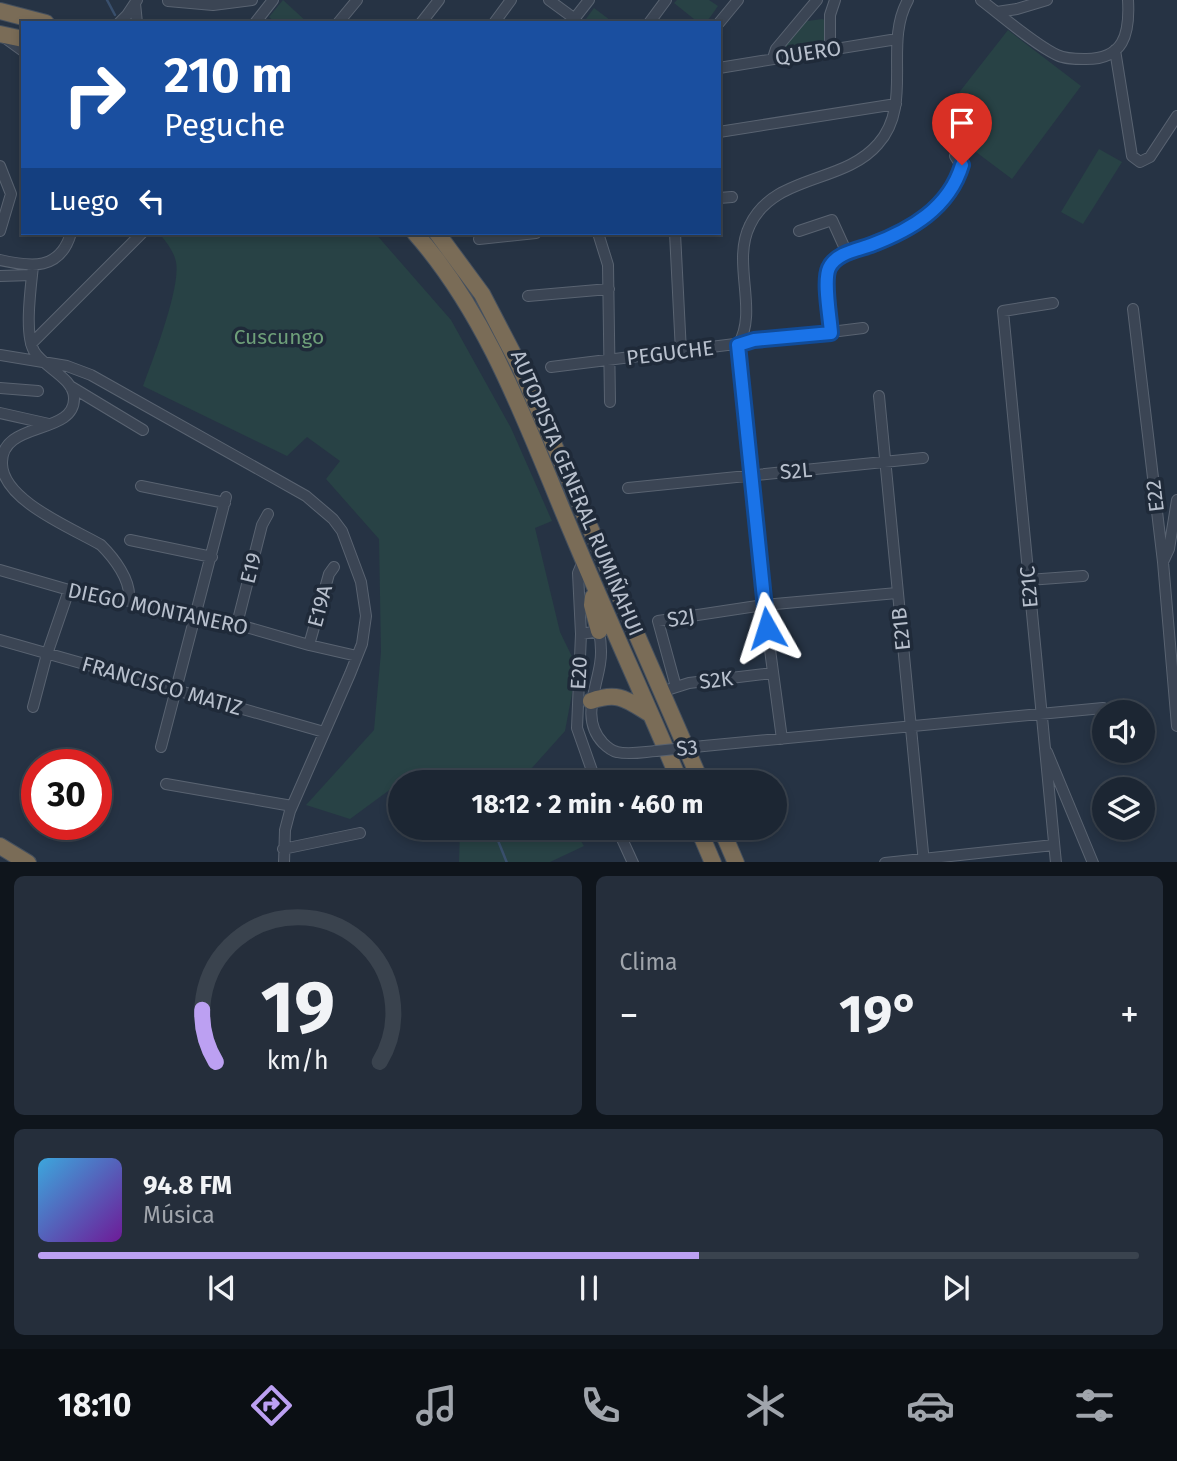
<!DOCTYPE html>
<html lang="es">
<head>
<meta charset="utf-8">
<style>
  body { margin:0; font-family:"Fira Sans",sans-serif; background:#252e3b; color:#f1f3f6; height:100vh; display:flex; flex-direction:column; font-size:26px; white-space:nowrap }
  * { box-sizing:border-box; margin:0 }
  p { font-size:23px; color:#a0a5ac }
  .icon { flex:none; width:38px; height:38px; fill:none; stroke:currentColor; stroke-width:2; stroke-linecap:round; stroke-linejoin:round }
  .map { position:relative; height:862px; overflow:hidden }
  .panel { display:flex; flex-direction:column; gap:14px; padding:14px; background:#0f151c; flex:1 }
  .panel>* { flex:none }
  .banner { position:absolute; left:21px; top:21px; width:700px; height:214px; border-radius:0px; box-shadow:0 4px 10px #0003,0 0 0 2px #3a434e; background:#1a4fa0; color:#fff; overflow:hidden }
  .tools { position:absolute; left:1092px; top:700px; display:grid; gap:14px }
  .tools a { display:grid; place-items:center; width:63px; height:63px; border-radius:50%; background:#1c2633; box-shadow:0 4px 10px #0003,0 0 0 2px #3a434e; font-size:35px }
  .speed { position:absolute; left:21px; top:749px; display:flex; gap:14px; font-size:35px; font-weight:700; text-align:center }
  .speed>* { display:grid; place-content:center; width:91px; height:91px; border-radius:50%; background:#1c2633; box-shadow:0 4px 10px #0003,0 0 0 2px #3a434e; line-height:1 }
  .speed .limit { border:10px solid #d22; background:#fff; color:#111 }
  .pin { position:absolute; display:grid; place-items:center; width:60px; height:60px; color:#fff; margin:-72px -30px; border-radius:50% 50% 50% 0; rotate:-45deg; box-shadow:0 0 7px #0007 }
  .pin .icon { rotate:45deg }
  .me { position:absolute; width:77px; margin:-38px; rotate:354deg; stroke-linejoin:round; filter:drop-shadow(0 0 5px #0008) }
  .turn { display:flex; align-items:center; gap:24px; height:147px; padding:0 28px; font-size:32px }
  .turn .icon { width:91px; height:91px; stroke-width:2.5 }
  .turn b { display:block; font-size:49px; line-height:60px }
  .then { display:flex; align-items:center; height:66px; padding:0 28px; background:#0003; gap:14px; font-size:26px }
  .big { font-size:52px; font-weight:700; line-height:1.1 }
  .panel .tile { flex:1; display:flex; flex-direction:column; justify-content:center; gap:10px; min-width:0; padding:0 24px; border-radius:10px; background:#252e3b }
  .panel .dial { align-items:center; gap:0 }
  .dial svg { height:182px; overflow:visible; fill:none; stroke:#3a434e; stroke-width:7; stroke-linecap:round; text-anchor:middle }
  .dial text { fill:#f1f3f6; stroke:none }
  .song { display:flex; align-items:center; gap:21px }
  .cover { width:84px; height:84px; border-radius:10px; background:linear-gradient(135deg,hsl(200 70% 55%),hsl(280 70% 35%)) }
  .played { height:7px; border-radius:4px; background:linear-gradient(90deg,#bca0f2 60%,#3a434e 60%) }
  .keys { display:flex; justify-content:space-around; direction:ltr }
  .heat { display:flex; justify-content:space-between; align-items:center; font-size:38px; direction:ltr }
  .panel .tiles { flex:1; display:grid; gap:14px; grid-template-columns:1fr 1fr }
  .tile:last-child { grid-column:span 2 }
  .trip { position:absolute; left:388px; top:770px; width:399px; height:70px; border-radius:35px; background:#1c2633; box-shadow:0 4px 10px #0003,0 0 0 2px #3a434e; font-weight:700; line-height:70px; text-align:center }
  .tabs { display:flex; height:112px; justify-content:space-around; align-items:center; background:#0b0f14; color:#a0a5ac }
  .tabs .icon { width:49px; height:49px }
  .tabs .active { color:#bca0f2 }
  .tabs b { font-size:32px; color:#f1f3f6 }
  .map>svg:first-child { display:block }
</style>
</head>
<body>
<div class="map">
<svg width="1177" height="863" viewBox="0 0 1177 863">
  <rect width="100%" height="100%" fill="#263344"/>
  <path fill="#284245" d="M283,0l25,23h-32l-7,-6z
    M677,0h32l9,6 -12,17h-7l-25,-20z
    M594,8l20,15h-31z
    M822,19l3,1v23l-49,7 25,-28z
    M1008,30l73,56 -69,93 -76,-57z
    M1099,149l23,13 -39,62 -22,-12z
    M159,233h216l76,87 60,108 41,93 -17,7 25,104 17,35 -12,64 -34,38 10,13h-79l-44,-13 -68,50 -44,-14 68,-75 7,-78 -2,-113 -53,-60 14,-18 -33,-24 -20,19 -144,-70c10,-27 38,-99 33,-124 -2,-11 -10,-20 -17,-29z
    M460,828h113l11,18 -34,16h-91z"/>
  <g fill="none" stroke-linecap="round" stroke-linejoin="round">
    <path stroke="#394f6c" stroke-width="2.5" d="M107,0l8,15
      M479,782l8,-10
      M493,828l14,35"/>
    <defs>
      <path id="minor" d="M549,0l26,19
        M981,0c21,16 53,44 76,55 8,4 18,4 27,4 40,1 46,-25 44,-59
        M168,1l45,4 39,-5
        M135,3l2,20
        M997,12l20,-3 30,-9
        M119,23l8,-8 10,-15
        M255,23l18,-23
        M338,23l19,-23
        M421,23l18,-23
        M494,23l17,-23
        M571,23l18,-23
        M649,23l17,-23
        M719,23l19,-23
        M5,38l18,13
        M830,49v-34l5,-15
        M1115,50l17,106 8,6 10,-5 27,-41
        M773,58l3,-9 41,-49
        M719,68l178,-29
        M719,132l177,-28
        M0,166l11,28 -11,37
        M719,198l13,-1
        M799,231l33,-11 15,33
        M598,233l10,32 2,137
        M675,233l6,119
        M479,239l57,-6
        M0,260c31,7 60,11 71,-27
        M33,266c-2,20 -9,68 1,85 9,16 40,27 40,47 1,38 -74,22 -72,66 1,37 72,65 99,81 13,13 30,35 28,54
        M0,276l32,-1
        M528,296l81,-7
        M1053,303l-50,8 53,552
        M1133,309l30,253 14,164
        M831,333c-1,-16 -8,-51 -2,-65 8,-17 74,-34 95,-49 17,-13 27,-33 38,-52l-7,-11
        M31,344l111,-111
        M0,355l67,11 24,9 215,121 27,23 9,12 19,51 5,34 -4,28 -12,30 -60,137 -5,19 -1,33
        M551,367l312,-39
        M70,386l73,44
        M0,388l38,3
        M879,396l45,467
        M0,413l49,11
        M141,486l84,17
        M628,488l295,-30
        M130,540l82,17
        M583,561l-5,12 3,61 -4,94 19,54
        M1163,562l6,-13 8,-49
        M0,570l69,20 128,23 112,32 48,11
        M1028,580l55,-4
        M237,624l25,-99 6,-11
        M581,634l18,-3c2,11 3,22 1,33 -4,26 -19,56 3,79 4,4 9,8 14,9 12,3 26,0 39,-1
        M0,640l324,92
        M309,645l20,-71 5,-7
        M676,687l-18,-66 106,-16 133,-12
        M670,689l19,-6 84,-10
        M33,707l14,-53 22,-64
        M782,739l-18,-134 -26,-260c21,-35 -7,-82 12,-120 24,-51 94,-41 128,-81 36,-40 5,-100 30,-144
        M704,746l399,-38
        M161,747l65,-250
        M1047,752l46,111
        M166,784l126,22
        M617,828l16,35
        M283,849l77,-16
        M885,863l169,-18"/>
      <path id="highway" d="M0,11l46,12
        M0,34l23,5
        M415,233c75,85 113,196 157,300 35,84 73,166 108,249
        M437,233l45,61 38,73 181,415
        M593,597l-1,8 7,26
        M591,701c28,-10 36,-1 59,13
        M698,828l15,35
        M721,828l15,35
        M0,846l28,17"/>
    </defs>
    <use href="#minor" stroke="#596371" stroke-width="12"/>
    <use href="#highway" stroke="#45505e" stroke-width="18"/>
    <use href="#minor" stroke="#3b4554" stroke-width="10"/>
    <use href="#highway" stroke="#7a6c57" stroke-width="16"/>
    <defs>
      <path id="minor-bridge" d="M656,751l48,-5"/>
    </defs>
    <use href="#minor-bridge" stroke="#596371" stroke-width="12" stroke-linecap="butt"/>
    <use href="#minor-bridge" stroke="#3b4554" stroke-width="10"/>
  </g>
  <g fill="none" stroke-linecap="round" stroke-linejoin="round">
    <defs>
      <path id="route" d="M767,628l-29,-283 16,-5 77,-7c-1,-16 -8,-52 -2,-65 7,-15 28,-18 42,-23 40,-15 78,-37 91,-80"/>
    </defs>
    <use href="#route" stroke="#114b97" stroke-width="18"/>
    <use href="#route" stroke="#1a73e8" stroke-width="12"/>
  </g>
  <g text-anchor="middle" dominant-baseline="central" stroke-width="7" stroke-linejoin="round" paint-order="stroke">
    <g font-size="21" fill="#b8c0cd" stroke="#1f2a39">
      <text transform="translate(808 53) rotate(-9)">QUERO</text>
      <text transform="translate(670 353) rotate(-7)">PEGUCHE</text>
      <text transform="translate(796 471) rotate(-5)">S2L</text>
      <text transform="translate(577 493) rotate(67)">AUTOPISTA GENERAL RUMIÑAHUI</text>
      <text transform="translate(1155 496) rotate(-97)">E22</text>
      <text transform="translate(251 568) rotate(-76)">E19</text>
      <text transform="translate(1029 587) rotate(-95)">E21C</text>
      <text transform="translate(320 606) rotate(-75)">E19A</text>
      <text transform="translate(158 609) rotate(12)">DIEGO MONTANERO</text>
      <text transform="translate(681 618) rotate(-10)">S2J</text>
      <text transform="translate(901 629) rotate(-96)">E21B</text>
      <text transform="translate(579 673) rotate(-87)">E20</text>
      <text transform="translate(716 680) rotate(-7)">S2K</text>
      <text transform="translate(162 686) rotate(16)">FRANCISCO MATIZ</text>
      <text transform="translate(687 748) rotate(-5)">S3</text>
    </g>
    <g font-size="21" fill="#6e9f79" stroke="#1f2a39">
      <text x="279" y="337">Cuscungo</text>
    </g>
  </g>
</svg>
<div class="tools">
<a><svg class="icon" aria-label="sound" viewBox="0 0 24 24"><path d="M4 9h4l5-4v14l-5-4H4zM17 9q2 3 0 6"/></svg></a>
<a><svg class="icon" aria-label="layers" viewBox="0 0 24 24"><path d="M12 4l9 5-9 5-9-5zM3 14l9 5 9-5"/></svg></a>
</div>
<div class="speed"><div class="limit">30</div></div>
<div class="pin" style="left:962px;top:165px;background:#d93025"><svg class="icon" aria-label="arrive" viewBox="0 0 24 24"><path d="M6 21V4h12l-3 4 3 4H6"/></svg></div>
<svg class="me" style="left:767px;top:628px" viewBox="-20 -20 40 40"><path d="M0-17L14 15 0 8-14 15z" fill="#1a73e8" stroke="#fff" stroke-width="4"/></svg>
<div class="trip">18:12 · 2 min · 460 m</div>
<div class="banner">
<div class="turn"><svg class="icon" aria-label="right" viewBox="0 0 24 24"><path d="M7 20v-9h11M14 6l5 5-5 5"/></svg><div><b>210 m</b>Peguche</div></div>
<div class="then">Luego<svg class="icon" aria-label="left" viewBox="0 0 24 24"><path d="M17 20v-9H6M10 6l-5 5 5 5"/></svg></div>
</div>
</div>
<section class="panel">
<div class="tiles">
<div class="tile dial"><svg viewBox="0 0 100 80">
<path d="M14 69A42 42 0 1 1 86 69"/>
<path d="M14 69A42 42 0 0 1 8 46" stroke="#bca0f2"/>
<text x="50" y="56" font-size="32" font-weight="700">19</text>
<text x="50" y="72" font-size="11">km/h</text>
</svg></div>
<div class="tile"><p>Clima</p>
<div class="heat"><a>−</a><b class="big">19°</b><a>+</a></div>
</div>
<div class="tile">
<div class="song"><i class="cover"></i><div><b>94.8 FM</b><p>Música</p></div></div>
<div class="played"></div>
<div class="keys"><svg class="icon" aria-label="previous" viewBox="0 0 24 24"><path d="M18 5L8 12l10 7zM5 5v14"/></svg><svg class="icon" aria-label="pause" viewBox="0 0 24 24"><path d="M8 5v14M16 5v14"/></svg><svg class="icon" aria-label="next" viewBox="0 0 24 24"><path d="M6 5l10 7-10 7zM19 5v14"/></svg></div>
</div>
</div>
</section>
<nav class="tabs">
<b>18:10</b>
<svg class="icon active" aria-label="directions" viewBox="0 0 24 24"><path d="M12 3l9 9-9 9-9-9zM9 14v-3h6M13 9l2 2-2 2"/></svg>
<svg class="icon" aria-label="music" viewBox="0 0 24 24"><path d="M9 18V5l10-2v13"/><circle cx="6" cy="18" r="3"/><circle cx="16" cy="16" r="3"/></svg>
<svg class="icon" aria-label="phone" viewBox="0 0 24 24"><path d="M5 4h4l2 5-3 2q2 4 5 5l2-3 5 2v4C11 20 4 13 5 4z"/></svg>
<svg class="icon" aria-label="climate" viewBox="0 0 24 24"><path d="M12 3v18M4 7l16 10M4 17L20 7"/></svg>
<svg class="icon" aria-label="car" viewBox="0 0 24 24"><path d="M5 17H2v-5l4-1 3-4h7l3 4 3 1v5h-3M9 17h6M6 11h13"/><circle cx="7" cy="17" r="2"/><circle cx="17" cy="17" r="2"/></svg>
<svg class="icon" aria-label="filters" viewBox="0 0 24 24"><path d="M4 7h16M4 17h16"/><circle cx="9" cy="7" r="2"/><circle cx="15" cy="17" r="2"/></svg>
</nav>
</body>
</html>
